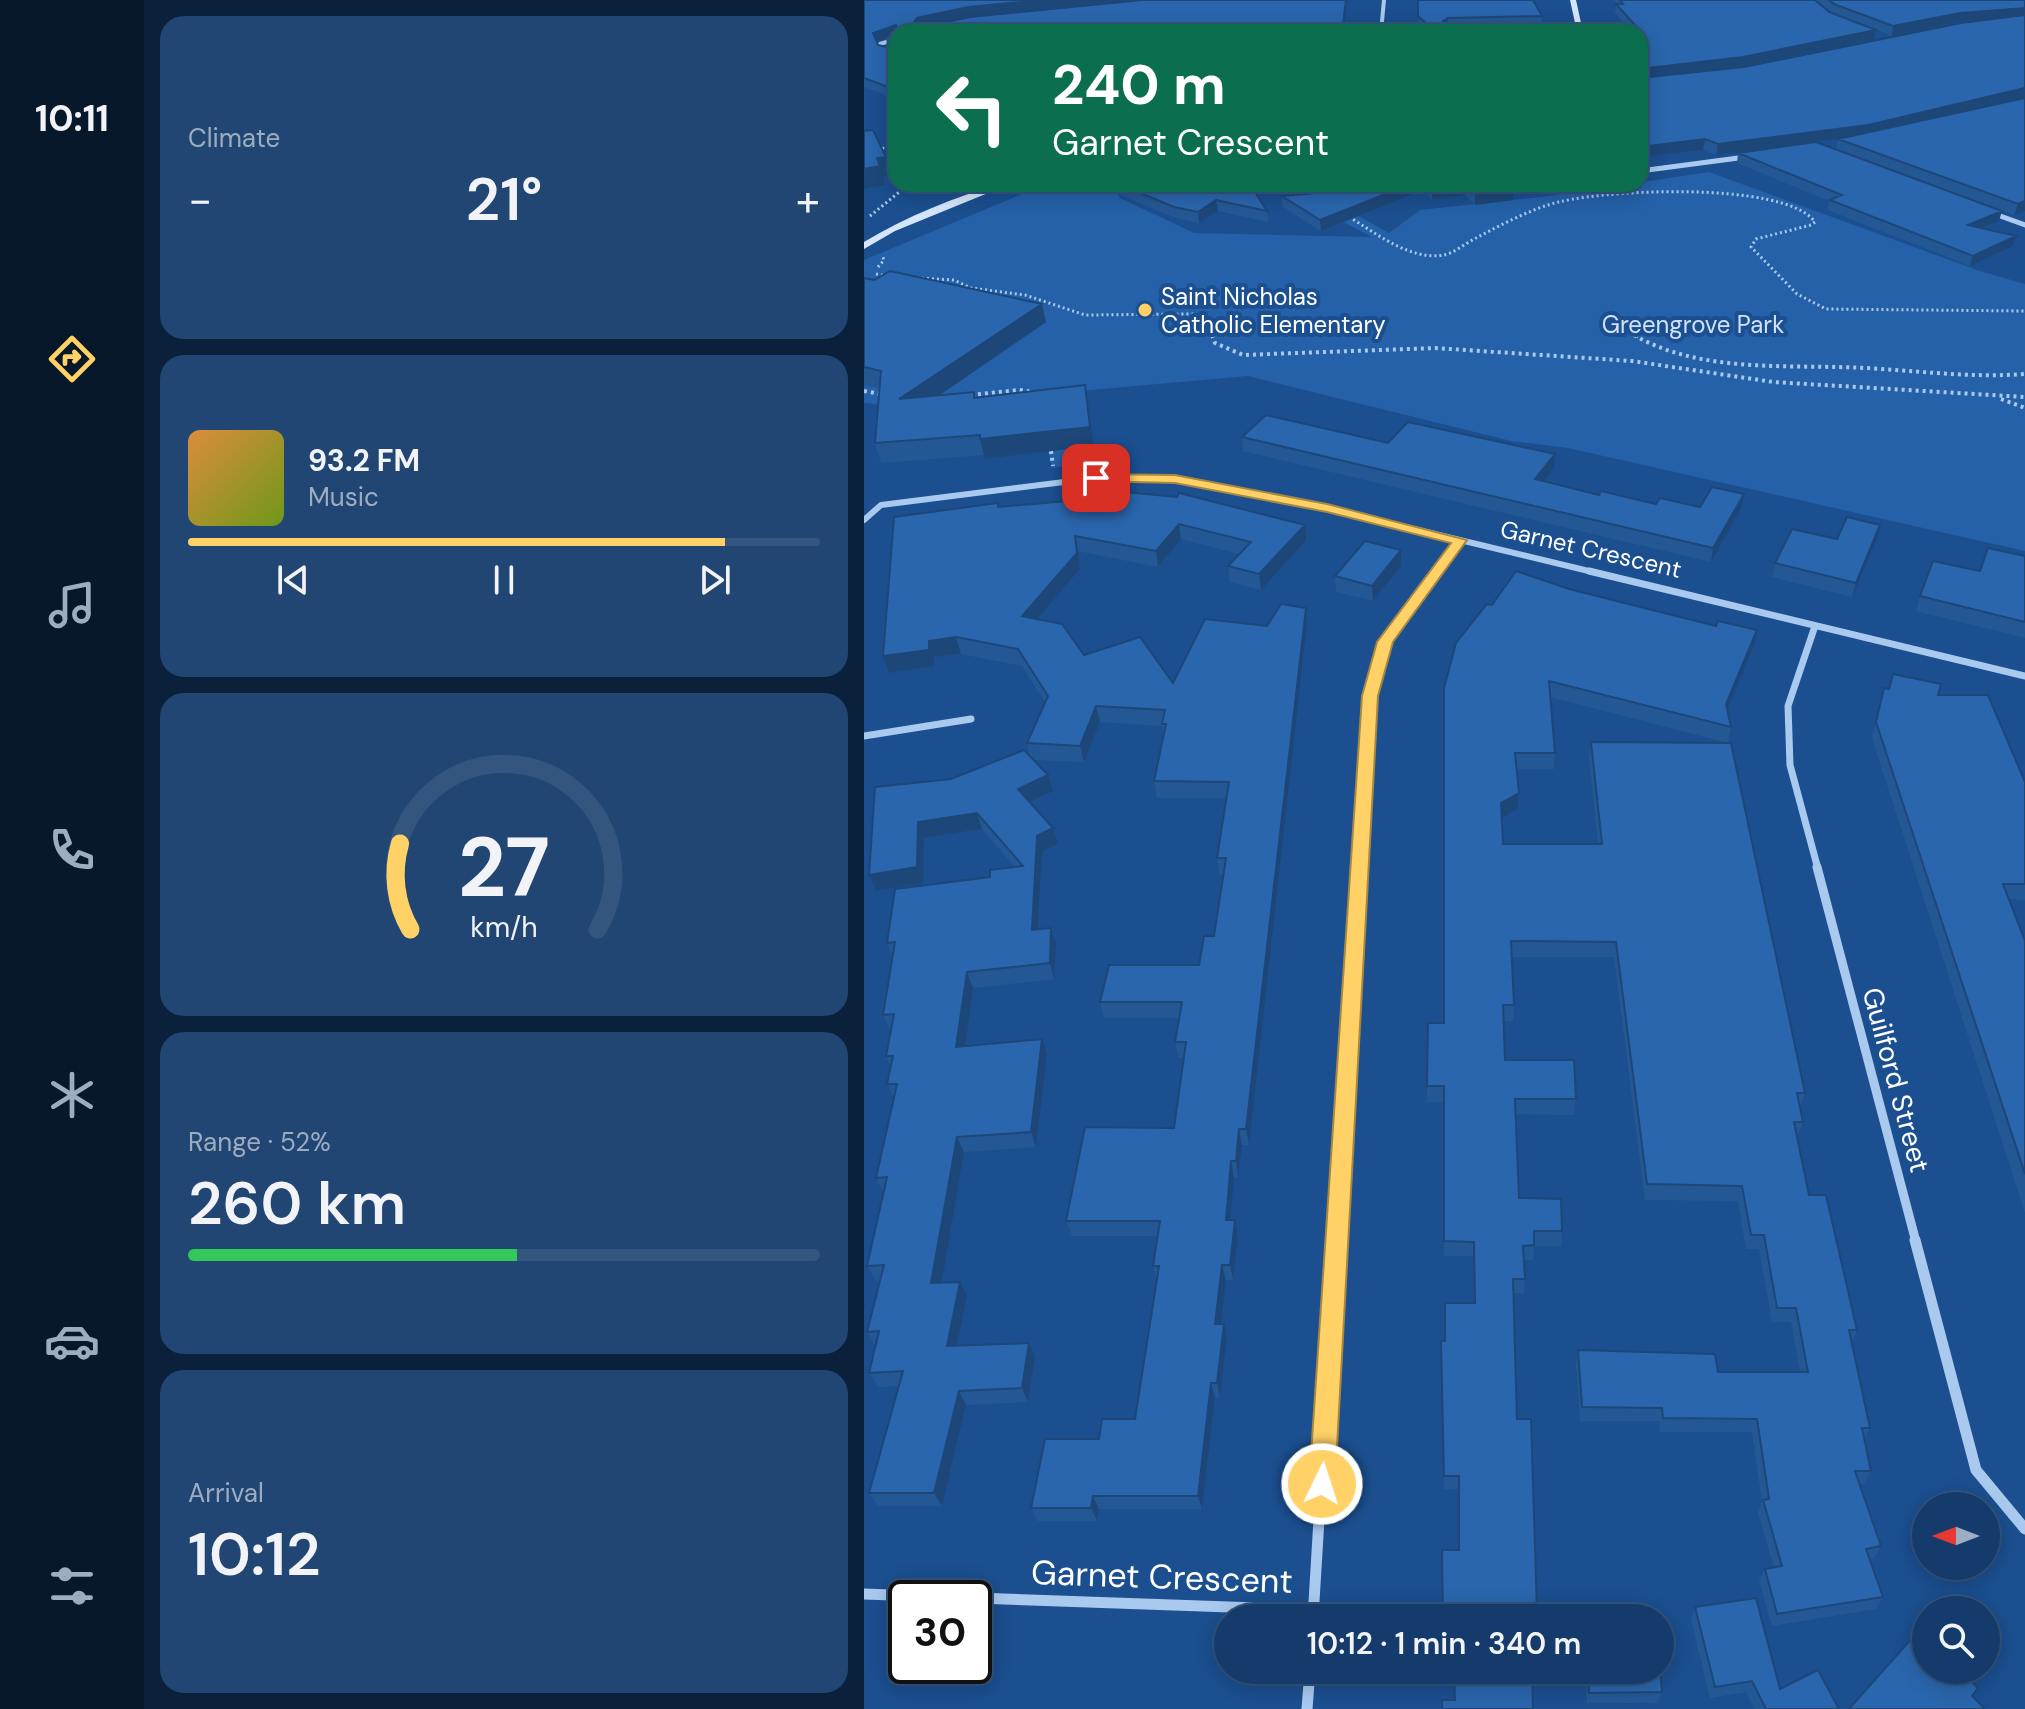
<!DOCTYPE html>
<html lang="en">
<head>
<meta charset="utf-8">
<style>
  body { margin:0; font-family:"DM Sans",sans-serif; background:#214673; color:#f1f3f6; height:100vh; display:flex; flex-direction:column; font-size:30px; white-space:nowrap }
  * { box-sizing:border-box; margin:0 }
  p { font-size:26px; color:#9dadc1 }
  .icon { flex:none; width:44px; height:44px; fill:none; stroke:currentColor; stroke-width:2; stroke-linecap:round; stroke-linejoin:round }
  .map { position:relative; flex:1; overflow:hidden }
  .drawer { display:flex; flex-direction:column; gap:16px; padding:16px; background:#0b203b; width:720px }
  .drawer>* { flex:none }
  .top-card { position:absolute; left:24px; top:24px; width:760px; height:168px; border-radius:24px; box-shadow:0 4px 20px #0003,0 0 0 2px #33557e; background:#0b6e4f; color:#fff; overflow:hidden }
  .needle { width:52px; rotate:270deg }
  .tools { position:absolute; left:1048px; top:1492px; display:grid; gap:16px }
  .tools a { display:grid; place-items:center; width:88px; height:88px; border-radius:50%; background:#143b6b; box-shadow:0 4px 20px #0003,0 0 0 2px #33557e; font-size:40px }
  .speed { position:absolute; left:24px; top:1580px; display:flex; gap:16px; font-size:40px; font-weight:700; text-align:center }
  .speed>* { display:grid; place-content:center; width:104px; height:104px; border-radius:50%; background:#143b6b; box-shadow:0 4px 20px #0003,0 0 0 2px #33557e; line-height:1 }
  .speed .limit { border:4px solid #111; border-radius:12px; background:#fff; color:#111 }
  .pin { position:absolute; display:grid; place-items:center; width:68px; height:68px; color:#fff; margin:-34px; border-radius:16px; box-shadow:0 4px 12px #0006 }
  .me { position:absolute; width:88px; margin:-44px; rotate:4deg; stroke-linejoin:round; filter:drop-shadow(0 0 6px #0008) }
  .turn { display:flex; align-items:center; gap:28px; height:168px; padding:0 32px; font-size:36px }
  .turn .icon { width:104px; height:104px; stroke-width:2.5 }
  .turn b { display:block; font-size:56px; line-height:68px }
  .big { font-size:60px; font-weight:600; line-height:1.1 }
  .drawer .card { flex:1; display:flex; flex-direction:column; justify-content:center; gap:12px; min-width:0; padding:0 28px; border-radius:24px; background:#214673 }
  .drawer .dial { align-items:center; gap:0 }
  .dial svg { height:208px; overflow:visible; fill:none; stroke:#33557e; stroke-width:7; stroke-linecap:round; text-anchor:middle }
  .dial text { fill:#f1f3f6; stroke:none }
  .song { display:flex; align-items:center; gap:24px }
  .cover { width:96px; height:96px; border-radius:12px; background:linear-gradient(135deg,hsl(30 70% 55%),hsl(80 70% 35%)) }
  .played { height:8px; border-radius:4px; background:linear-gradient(90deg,#ffd166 85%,#33557e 85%) }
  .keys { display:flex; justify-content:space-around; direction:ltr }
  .heat { display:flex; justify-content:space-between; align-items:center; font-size:44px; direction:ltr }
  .charge { height:12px; border-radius:6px; background:linear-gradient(90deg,#34c759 52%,#33557e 0) }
  .trip { position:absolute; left:350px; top:1604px; width:460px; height:80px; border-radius:40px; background:#143b6b; box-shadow:0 4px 20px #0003,0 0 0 2px #33557e; font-weight:600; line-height:80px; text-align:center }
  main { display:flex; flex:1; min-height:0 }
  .tab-bar { display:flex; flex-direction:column; width:144px; justify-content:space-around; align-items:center; background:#08182b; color:#9dadc1 }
  .tab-bar .icon { width:56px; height:56px }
  .tab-bar .current { color:#ffd166 }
  .tab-bar b { font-size:36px; color:#f1f3f6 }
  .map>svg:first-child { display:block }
</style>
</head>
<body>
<main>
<nav class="tab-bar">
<b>10:11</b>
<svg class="icon current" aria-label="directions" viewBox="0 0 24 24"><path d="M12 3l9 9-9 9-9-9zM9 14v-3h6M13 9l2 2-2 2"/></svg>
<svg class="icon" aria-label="music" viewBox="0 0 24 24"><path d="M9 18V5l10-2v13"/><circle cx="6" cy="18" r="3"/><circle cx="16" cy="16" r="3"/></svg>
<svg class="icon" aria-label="phone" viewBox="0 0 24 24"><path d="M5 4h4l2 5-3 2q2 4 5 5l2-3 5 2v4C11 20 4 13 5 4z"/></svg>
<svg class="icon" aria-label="climate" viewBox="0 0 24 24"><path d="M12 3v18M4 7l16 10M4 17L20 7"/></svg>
<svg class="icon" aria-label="car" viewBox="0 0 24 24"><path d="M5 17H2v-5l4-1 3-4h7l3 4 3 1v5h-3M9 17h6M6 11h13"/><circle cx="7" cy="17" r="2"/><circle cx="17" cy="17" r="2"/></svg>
<svg class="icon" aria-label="filters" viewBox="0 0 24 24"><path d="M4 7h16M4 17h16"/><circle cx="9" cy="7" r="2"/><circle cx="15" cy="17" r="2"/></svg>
</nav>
<section class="drawer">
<div class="card"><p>Climate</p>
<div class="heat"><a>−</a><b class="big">21°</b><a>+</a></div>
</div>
<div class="card">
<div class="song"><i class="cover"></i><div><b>93.2 FM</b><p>Music</p></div></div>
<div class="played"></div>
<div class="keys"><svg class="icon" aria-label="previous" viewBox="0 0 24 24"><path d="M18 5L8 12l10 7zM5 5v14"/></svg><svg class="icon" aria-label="pause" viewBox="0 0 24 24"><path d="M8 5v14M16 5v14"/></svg><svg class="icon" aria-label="next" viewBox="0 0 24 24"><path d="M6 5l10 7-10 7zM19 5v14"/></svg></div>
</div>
<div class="card dial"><svg viewBox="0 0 100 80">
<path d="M14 69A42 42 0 1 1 86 69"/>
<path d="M14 69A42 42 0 0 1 10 36" stroke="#ffd166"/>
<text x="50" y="56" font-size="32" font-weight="700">27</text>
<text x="50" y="72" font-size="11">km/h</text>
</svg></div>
<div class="card"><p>Range · 52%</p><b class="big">260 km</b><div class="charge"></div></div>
<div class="card"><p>Arrival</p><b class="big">10:12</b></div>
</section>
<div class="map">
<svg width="1161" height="1709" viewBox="0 0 1161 1709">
  <rect width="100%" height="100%" fill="#1b4f8f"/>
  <path fill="#2461a8" d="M845,172l271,99 45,13v267l-457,-103 -57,-7 -263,-65 -191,17 12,72 -17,3 -16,-72 -70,15 -102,-8v-143l182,-76h57l5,6 8,1 4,7 74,35 178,4 -79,-41 19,-6 77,43 31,-23 129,-14z"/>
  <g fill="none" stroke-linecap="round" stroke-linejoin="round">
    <path stroke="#a9c9ee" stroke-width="2" stroke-dasharray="2 3" stroke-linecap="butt" d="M0,140l23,10"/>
    <path stroke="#a9c9ee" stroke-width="3" stroke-dasharray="2 3" stroke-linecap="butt" d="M18,148l14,6
      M6,216l39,-32
      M485,217c27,16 61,44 95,38 10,-2 22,-12 32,-17 23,-12 47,-25 72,-33 46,-16 237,-25 267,17l-4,3 -55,14 -5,8 46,47 29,15 199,2
      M14,267l6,-7 -2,-5
      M12,274l11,2
      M53,278l37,2 17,8 54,7 60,20 109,-1 12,8 7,15
      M765,320l3,14 6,3"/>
    <path stroke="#a9c9ee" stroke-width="4" stroke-dasharray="3 4" stroke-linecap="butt" d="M348,335l3,8 28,12 192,-7 197,13 141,21 252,15
      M770,335c67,39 156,29 231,33 54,3 106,10 160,6
      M0,391l22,4
      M107,395l48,-5 21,3
      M1137,399l24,9
      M186,444l3,22"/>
    <path stroke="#a9c9ee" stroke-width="4" d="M676,30l39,-1
      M517,32l3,-32
      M32,39l-16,5 2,6 14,5"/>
    <path stroke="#a9c9ee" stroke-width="5" d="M776,171l106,-14
      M1128,213l33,12"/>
    <path stroke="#a9c9ee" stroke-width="6" d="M0,520l17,-15 215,-27 79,1 152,29 270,65
      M571,573l24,-33"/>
    <path stroke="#a9c9ee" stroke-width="7" d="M725,571l436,105
      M951,626l-27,80 2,59 28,104
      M0,736l107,-17
      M495,869l11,-173 15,-54 51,-71"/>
    <path stroke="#a9c9ee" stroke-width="9" d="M953,867l99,375
      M472,1242l23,-375"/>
    <path stroke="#a9c9ee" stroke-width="11" d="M1051,1240l61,230 49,59
      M0,1594l450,16
      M449,1618l23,-378
      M443,1709l3,-39"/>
    <path fill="#d6e6fa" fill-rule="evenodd" d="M706,0h6l7,32h-6z
      M139,184h14l-29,9 -93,38 -31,18v-7c42,-25 91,-46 139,-58z"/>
  </g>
  <path fill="#245895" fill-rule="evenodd" d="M0,0l32,32v67l-32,-12zM22,39l2,8 8,3 -18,-5 -1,-3z
    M554,0l124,16 -1,9 -56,1 64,6h-123l-8,-7z
    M750,0h201l14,12 47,18 -2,9 -132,28h2l240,-47 -26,2 -66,14 -59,-23 -17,-13h209v211l-11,4 -178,-66 2,-10 -122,16 -13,-5 -63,7v-125h-8l-17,-19 2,-9z
    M874,153l261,68 -16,7 33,8 -3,10 -43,20 -142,-56 1,-9 -92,-38z
    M242,184h144l17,27 1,11 -50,-11 -19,12 -23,-5 -63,-26z
    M472,184h172l5,5v11l-38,5 -10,-10 -33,5 -9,-10 -102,41 -38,-24 -1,-11 59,-5z
    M0,278l182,44 -107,73 35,-3 2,6 109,-13 9,61 -109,13 -1,-4 -103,8 -6,-20 5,-54 -16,-4z
    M378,437l146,6 167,11 -1,14 -10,14 55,13 57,9 44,3 41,2 -30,53 -468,-111z
    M134,503l1,4 306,18 1,15 -45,50 -31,-8 -2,-16 11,-12 -58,-15 -23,28 -80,-16 2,18 -43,50 47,36 89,28 94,-57 39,-18 1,16 -58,521h-7l-4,32h-4l-4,43 8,15 -5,45h-7l-6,44h4l3,14 -7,59h-5l-13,112h-103l-2,12h-59l-7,-13 68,-69 36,-20 22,-140 -4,-13 4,-30h-85l-6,-15 108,-93 9,-70h-4l-4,-16 4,-24h-75l-4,-16 99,-37 15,-29 10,-62 -4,1 -3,-17 10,-60h-70l-3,-17 10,-48 -2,-7 -62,-4 -16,40 -50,-2 19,31 -23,11 28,42 -16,8 -4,77 13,-1 5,16 -2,35 -81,9 -8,58 82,9 -11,92 -72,5 -23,131 26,13 -10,50 78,11 -7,45 -62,3 -24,101h-64l-9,-13 30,-107 -21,1 -9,-14 6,-27 -8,-14 13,-51h-4l-9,-15 16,-74 -7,-14 18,-80 -7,-14 4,-16 -5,-12 5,-25 -8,-16 10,-58 -6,-14 103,-66 25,-10 -33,-38 -58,9 -1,45 -47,8 -7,-16 82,-96 79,-23 -3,-13 18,-41 -23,-36 -61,-12 -27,3v9l-45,7z
    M973,539h40l-25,58 -80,-20 3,-14z
    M537,550v16l-28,35 -37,-9 -1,-16z
    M1161,556v82l-109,-27 4,-15 60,-25z
    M705,589l147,37 38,20 -27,64 4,17 -3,16 -178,-46 5,56 -1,16h-38l3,24 -1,15 -16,10 1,26h95l-9,-86 2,-16 214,351 -5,15 3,14 -6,16 12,57 48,135 -5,12 18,86 -6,12 7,31 -7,13h-5l22,62 -7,12 -4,1 13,38 -7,12 -104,17 -13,-45 6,-12 9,-2 -16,-54 4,-12 -10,-69h-92l-1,-11h-79l-4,-57 2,-14 140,22h82l-9,-50h-19l-13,-73h-13l-8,-48 -93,-1 -31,-243h-103l3,48 -1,16h-10l2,39 71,39 -2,16 -58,-1 3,84 43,33 -1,15h-27l-1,14h-9l1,19 -1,14h-11l4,126 -75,199 17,-68 -1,-61h-14l-3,-148h4l29,-38 -1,-47h-29v-154h-17l1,-79h16l48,-418z
    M1020,688l54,7 87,87v118l-16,-1 16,42v272l-153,-475z
    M831,1607l85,82 59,20h-84l-9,-17 -36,6 -19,-79z
    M590,1670h206l2,22 -4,11h-71l-1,-18h-54l-78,15z"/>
  <path fill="#1d4779" d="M179,0h101l-229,32 -2,-9 4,-5 51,-11z
    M482,0h1l-4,32h-1z
    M1161,8v9l-67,5 -66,14 1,-10 67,-13z
    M584,18v9l-5,3v-9z
    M32,25l1,7h-1v3l-11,2 1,2 -11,3 -2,-9z
    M1012,30l-2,9 -132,28 -102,12v-10z
    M1161,88v9l-159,38 -150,20 2,-11z
    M841,139l-2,11 -63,7v-10z
    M22,157l4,19 -7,1 2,8 -21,4v-20l13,-11z
    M547,184h12v6l-102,41 -1,-11z
    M601,184v11l-33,5v-11z
    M649,189v11l-38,5v-11z
    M352,200l2,11 -19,12 -1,-11z
    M1161,201v10l-11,4 4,-11z
    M1138,211l-3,10 -34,14 3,-10z
    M1152,236l-3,10 -43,20 3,-10z
    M178,304l4,18 -141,97 -6,-20z
    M221,385l9,61 -109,13 -5,-20z
    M691,454l-1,14 -19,26v-15z
    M880,494l-3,15 -30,53 2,-14z
    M315,524l2,15 -23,28 -2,-16z
    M441,525l1,15 -45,50 -2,-16z
    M1016,525l-3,14 -25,58 4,-14z
    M211,536l3,15 2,18 -54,63 -4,-16z
    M537,550v16l-28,35 -1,-15z
    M442,608l1,16 -58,521 -3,-16z
    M893,630l-3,16 -31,74 3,-16z
    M92,637l5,17 -27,3v9l-45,7 -6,-17 46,-15z
    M232,706l4,16 -16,40 -4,-16z
    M184,775l5,16 -30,14 -5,-16z
    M655,793l-1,15 -17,11v-16z
    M113,813l5,16 -58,9 -1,45 -47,8 -7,-16 49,-53z
    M189,828l5,16 -16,8 -5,94 -5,-16 5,-94z
    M187,928l5,16 -2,35 -4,-16z
    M103,972l6,16 -10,74 -7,-15z
    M178,1039l5,16 -11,92 -5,-15z
    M375,1129l3,16 -4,32 -2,-16z
    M93,1137l7,15 -25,146 -8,-15z
    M367,1161l3,16 -5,58 -3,-15z
    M371,1220l3,15 -5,45 -3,-15z
    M358,1265l4,15 -7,58 -4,-14z
    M96,1282l7,14 -13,64 -7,-14z
    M360,1324l3,14 -7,59 -3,-14z
    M165,1343l6,14 -7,45 -6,-14z
    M347,1383l4,14 -13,112 -4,-13z
    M95,1391l7,14 -24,101 -8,-13z
    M229,1496l6,13 -2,12 -6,-13z"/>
  <path fill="#2a66ad" stroke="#1d4779" stroke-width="2" d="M0,0h179l-75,7 -51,11 -4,5 5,5 52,-11 173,-17h203l-4,32h-444l-2,-7 -23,8 5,12 18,4v41l-32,-12z
    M554,0h115l9,16 -94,2 -5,3 2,6 100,-1 4,6h-113l-18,-16z
    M756,0h195l14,12 47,18 -133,27 -103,12v3v-37h4l-28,-31h7z
    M965,0h196v8l-65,5 -67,13 -59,-22z
    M1161,15v73l-157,37 -150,19 -13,-5 -65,8v-69l104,-11 217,-44z
    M32,33v8l-11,-4z
    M1161,98v103l-7,3 -180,-65z
    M9,130l13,27 -9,1 3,8 -16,3v-38z
    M952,142l186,69 -34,14 48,11 -43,20 -143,-56 12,-5 -104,-42z
    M255,184h131l17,27 -51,-11 -18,12 -24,-5z
    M480,184h67l-91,36 -38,-24 67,-6z
    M563,184h81l5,5 -38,5 -10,-10 -33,5z
    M26,271l152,33 -143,95 75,-7v6l111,-13 5,42 -110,12v-4l-105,8 6,-72 -17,-4v-89l10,2z
    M402,415l122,28 20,-21 147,32 -20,25 64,16 2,-4 55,13 4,-6 40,9 12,-20 32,7 -31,54 -471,-111z
    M250,491l63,6 2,-4 126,32 -46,49 -31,-8 23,-24 -72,-18 -23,27 -81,-15 2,17 -55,63 40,8 22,31 56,-18 33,46 32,-64 62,7 14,-22 25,4 -60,521h-7l-3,32h-5l-5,59h9l-5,45h-8l-7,59h9l-7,59h-6l-13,113h-105l-2,12h-60l14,-69h54l3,-20h33l24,-153h-6l7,-45h-94l19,-94 89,1 12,-86h-11l7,-40h-82l9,-37h90l5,-29h10l12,-78h-9l12,-76 -75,-1 12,-57h-4l3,-14 -69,-4 -16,40 -53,-3 21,-47 -30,-47 -62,-12 -27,4v9l-46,6 11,-139 104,-14v4l80,-7 1,-5z
    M983,517l33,8 -24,58 -81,-20 17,-34 45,10z
    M501,541l36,9 -29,36 -37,-10z
    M1124,548l37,8v66l-105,-26 13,-35 47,10z
    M652,571l53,18 111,28 36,9 2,-5 39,9 -31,74 5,23 -182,-46 6,72h-40l4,40 -18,10 2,41h99l-11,-102 140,1 74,350h-8l6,29h-9l15,73h17l31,135h-8l21,98h-8l9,43h-16l26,75 -15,3 17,48 -106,17 -12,-45 17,-3 -19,-66 6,-1 -12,-80 -94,-1 -1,-10 -80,-1 -4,-57 137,4 3,18h90l-12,-64h-19l-13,-73h-13l-9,-49 -95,-2 -31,-242 -105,-1 3,64h-11l2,55h69l2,39h-61l4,99 42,1 1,32h-28v14l-11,1 2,33h-12l4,140h14l6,193h117l1,6h-212l-1,-68h17v-74h-15l-3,-135h4v-38h30l-1,-61 -30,-1v-155h-17l1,-63h16v-335l12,-45 31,-39 5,1z
    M1029,674l48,10 -3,11h50l37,87v102h-22l22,57v233l-149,-452 8,-34 5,1z
    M160,750l24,25 -30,14 35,39 -16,8 -5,94 19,-2 -1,35 -83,9 -11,75 86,-8 -11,93 -74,5 -26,146 29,-1 -13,64 82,-3 -7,45 -63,3 -25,102h-65l34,-122 -34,2 10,-42 -12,1 17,-67 -17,1 20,-89 -11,1 21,-94h-10l6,-28h-7l8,-42 -11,1 12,-73 -8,1 8,-54 95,-12v-7l33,-4 -46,-53 -59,9 -1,45 -48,8 6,-88 76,-8z
    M892,1598l24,91 38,-19 21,39h-73l-14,-28 -37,6 -20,-80z
    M1050,1636l10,10 2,-2v26h35l17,18 -6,8 13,13h-136z
    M590,1670h206l2,22 -73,1 -1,-19h-56l1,35h-91v-9h13z"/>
  <path fill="#ffd166" stroke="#a68842" stroke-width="2" d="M232,474l79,1 152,29 140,36 -74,102 -15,54 -43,788 -4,9 -9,4 -10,-4 -3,-9 53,-788 15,-54 74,-99 -124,-31 -152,-29 -84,-2 -2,-3z"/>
  <circle fill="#ffd166" stroke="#1b4f8f" stroke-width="3" cx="281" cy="310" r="8"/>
  <g text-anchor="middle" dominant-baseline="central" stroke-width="8" stroke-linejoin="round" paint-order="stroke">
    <g font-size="24" fill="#fff" stroke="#1b4f8f" text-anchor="start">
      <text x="297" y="296">Saint Nicholas<tspan x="297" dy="28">Catholic Elementary</tspan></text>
    </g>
    <g font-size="24" fill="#cfe3fa" stroke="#1b4f8f">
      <text x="829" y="324">Greengrove Park</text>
    </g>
    <g font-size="24" fill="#fff" stroke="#1b4f8f">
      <text transform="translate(727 549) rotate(13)">Garnet Crescent</text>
    </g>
    <g font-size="28" fill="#fff" stroke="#1b4f8f">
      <text transform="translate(1032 1080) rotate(75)">Guilford Street</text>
    </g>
    <g font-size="34" fill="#fff" stroke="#1b4f8f">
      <text transform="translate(298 1577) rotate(2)">Garnet Crescent</text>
    </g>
  </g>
</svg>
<div class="tools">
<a><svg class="needle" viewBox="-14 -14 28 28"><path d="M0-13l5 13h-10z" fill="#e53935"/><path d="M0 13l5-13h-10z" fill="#9dadc1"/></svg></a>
<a><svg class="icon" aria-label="search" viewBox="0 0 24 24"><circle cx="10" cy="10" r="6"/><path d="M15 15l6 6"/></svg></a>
</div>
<div class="speed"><div class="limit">30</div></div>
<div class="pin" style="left:232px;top:478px;background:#d93025"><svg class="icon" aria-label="arrive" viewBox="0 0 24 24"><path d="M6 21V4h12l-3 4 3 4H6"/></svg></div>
<svg class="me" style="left:458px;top:1484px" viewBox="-20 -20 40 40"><circle r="17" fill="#ffd166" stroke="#fff" stroke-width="3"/><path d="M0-11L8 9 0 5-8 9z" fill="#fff"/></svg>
<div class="trip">10:12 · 1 min · 340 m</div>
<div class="top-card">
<div class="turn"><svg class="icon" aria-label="left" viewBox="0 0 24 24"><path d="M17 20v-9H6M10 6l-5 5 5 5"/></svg><div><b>240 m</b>Garnet Crescent</div></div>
</div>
</div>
</main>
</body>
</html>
